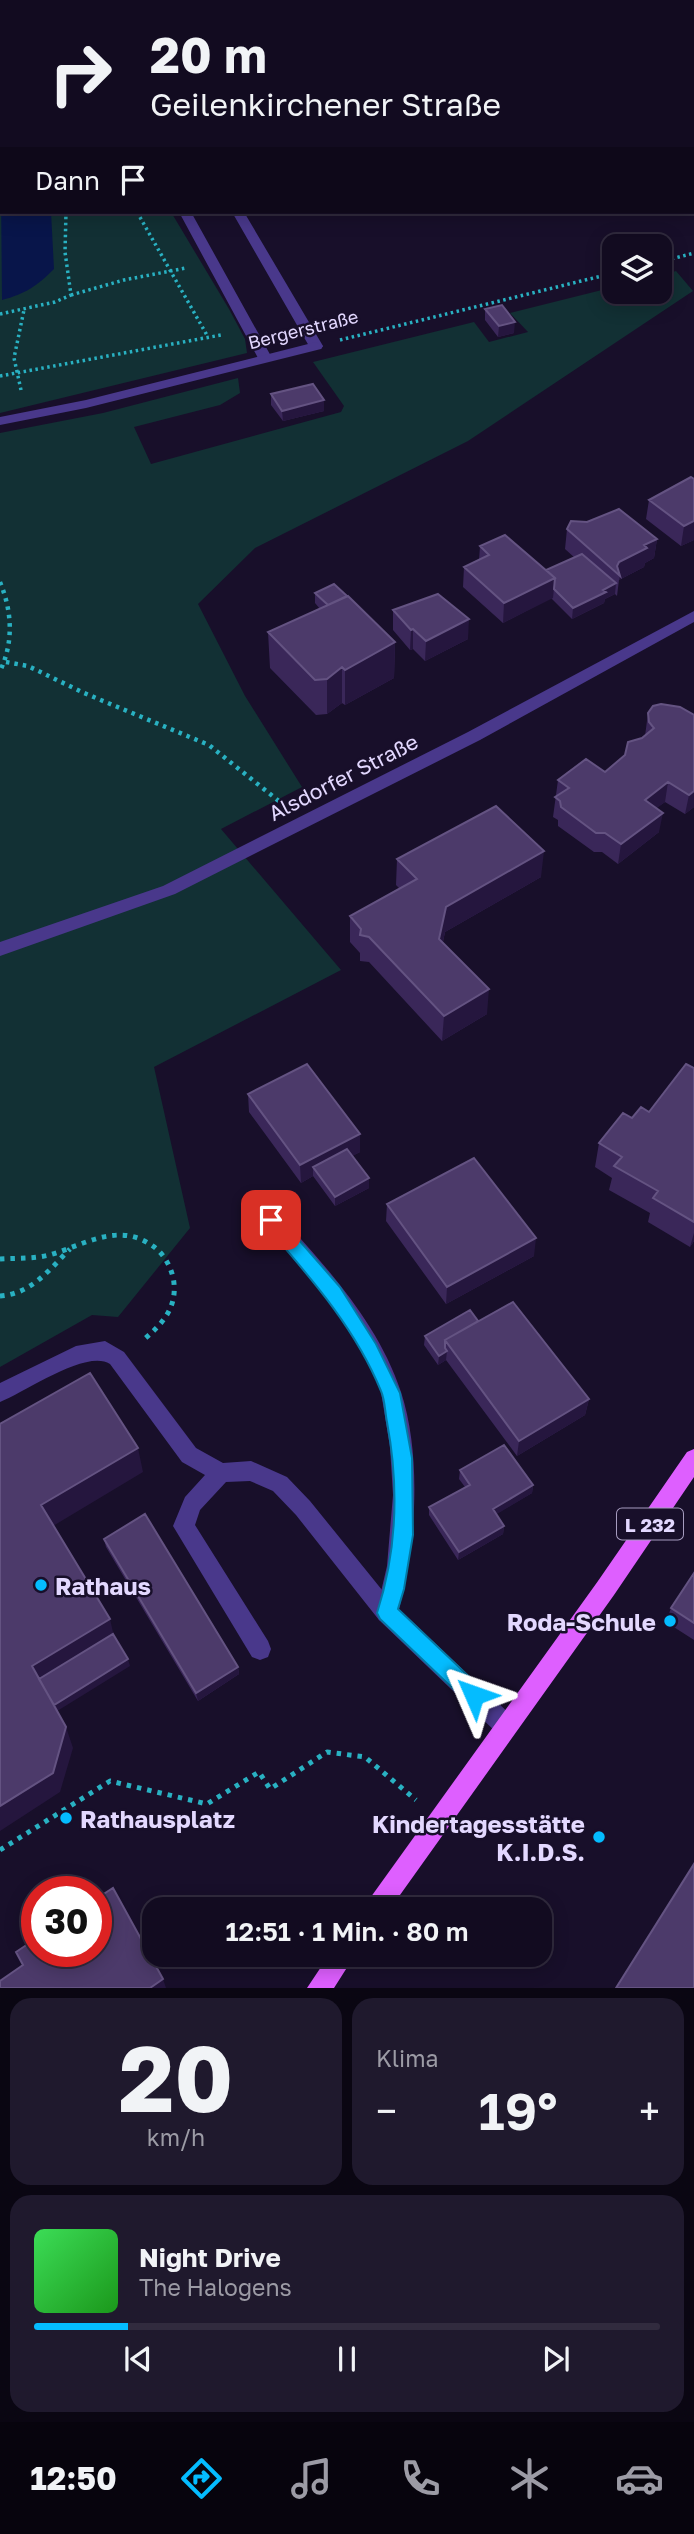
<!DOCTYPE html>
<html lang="de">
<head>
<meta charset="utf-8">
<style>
  body { margin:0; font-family:"Golos Text",sans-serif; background:#1f192d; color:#f1f3f6; height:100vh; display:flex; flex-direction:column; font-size:26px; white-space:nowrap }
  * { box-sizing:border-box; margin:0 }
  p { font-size:23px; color:#9c9ba5 }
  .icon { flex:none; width:38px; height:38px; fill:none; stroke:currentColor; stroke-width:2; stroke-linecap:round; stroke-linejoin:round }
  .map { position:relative; height:1988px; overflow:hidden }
  .details { display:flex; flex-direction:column; gap:10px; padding:10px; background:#0a0612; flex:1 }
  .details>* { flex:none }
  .guide { position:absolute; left:0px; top:0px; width:695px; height:214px; box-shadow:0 4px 18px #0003,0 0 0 2px #312b3e; background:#120b20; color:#f1f3f6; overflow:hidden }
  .controls { position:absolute; left:602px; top:234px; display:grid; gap:14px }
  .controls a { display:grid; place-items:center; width:70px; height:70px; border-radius:14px; background:#120b20; box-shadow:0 4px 18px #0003,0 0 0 2px #312b3e; font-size:35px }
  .speed { position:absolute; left:21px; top:1876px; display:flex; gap:14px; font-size:35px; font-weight:700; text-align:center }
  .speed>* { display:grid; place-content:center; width:91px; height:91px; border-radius:50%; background:#120b20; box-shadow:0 4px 18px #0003,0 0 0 2px #312b3e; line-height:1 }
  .speed .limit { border:10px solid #d22; background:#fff; color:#111 }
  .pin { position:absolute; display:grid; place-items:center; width:60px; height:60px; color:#fff; margin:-30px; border-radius:14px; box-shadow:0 4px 10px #0006 }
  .me { position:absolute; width:77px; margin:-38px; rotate:313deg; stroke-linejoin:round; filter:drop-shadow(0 0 5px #0008) }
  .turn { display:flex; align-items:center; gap:24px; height:147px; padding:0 35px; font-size:32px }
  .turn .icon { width:91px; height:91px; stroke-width:2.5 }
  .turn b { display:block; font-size:49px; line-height:60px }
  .then { display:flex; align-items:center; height:66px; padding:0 35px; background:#0003; gap:14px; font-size:26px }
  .big { font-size:52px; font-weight:600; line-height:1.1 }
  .details .widget { flex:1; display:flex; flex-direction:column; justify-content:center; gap:10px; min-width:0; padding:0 24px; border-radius:21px; background:#1f192d }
  .details .dial { align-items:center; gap:0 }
  .dial b { font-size:91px; line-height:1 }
  .song { display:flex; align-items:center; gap:21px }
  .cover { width:84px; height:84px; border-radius:10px; background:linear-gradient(135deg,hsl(130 70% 55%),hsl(120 70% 35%)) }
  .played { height:7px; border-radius:4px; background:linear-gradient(90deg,#04bcff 15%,#312b3e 15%) }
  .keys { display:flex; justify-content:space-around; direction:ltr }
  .heat { display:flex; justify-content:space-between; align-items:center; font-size:38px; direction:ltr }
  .details .tiles { flex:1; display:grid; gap:10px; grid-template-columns:1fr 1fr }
  .widget:last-child { grid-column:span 2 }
  .trip { position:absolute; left:142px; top:1897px; width:410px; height:70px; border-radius:21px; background:#120b20; box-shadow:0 4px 18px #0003,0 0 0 2px #312b3e; font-weight:600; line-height:70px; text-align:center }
  .tabs { display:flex; height:112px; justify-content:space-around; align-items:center; background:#07040d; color:#9c9ba5 }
  .tabs .icon { width:49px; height:49px }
  .tabs .active { color:#04bcff }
  .tabs b { font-size:32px; color:#f1f3f6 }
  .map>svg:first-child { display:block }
</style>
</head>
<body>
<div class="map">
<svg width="694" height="1988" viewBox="0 0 694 1988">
  <rect width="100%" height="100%" fill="#180f2a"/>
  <path fill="#123034" d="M0,0h51l-49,2v210h169l58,97 16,30 2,14 -247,60z
    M676,271l17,20 -225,150 -213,107 -57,56 47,92 57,91 -81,42 120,141 -187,97 36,161 -72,89 -26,-2 -92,52v-934l103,-20 135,-35 2,15 -20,12 -86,22 17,37 190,-52 3,-6 -31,-44 161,-40 15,20 39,-10 -18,-19 104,-26v5h46v-16z"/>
  <path fill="#08154a" d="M0,75l2,137h49l3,57c-17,17 -29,25 -52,31z"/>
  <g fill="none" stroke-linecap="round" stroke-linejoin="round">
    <path stroke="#29b1c2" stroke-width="3.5" stroke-dasharray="2.5 3.5" stroke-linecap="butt" d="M137,212l71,125
      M660,262l34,-9
      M71,295l53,-15 62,-12
      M0,314l55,-12 16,-7 -6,-43 1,-40
      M340,340l274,-67
      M0,376l221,-41
      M21,390l-7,-32 10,-48"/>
    <path stroke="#29b1c2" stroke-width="4.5" stroke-dasharray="3.5 5" stroke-linecap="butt" d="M0,582c12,29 14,60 0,89
      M6,662l22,4 56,27 125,52 71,57"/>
    <path stroke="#29b1c2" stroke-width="5" stroke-dasharray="4.5 6" stroke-linecap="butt" d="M0,1259c16,-1 33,0 49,-4 33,-9 66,-32 99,-12 13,7 21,19 25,34 6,29 -10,47 -31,64
      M0,1296c31,-2 49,-26 70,-47
      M0,1850l110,-69 97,23 52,-32 11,17 57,-37 38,5 51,43"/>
    <path fill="#49388b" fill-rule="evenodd" d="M693,73h1v6h-1z
      M693,136l1,1v8l-1,-1z
      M179,212h12l81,146 -2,3h-10l-2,-3z
      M232,212h12l79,134 -2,3h-10l-2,-3z
      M105,1341l19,11 72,96 27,15 28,-2 36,16 23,24 85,105 3,7 -3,7 -8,4 -8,-4 -83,-105 -23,-24 -23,-10 -24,1 -26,28 -5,15 73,116 3,8 -3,8 -8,3 -8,-3 -79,-131 12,-29 20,-22 -23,-13 -72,-98c-24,-15 -84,28 -110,38v-19l76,-37z"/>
    <path fill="#49388b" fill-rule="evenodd" d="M394,0h11l1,2h-11z
      M693,20h1v6h-1z
      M316,342l7,4 -2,3 -235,59 -86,17v-8l86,-17z
      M694,611v11l-214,118 -305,154 -175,62v-14l163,-56 305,-154z
      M256,1195l7,2c52,58 113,119 138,195 21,64 15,153 -2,217l115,109 3,8 -3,8 -8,3 -8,-3 -119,-114 -3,-7 11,-47 6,-71 -3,-48 -9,-55 -9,-22 -28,-48 -37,-48 -58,-65 -2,-6 2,-6z"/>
    <path fill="#de5fff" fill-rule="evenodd" d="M694,1449v28l-80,118 -224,314h-26l4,-8 230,-320 89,-129z
      M329,1955h26l-21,33h-27z"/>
  </g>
  <path fill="#3a2759" d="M56,0h89l2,2h-89z
    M443,0h214l-1,2h-17l-2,-1 -2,1h-191z
    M485,309l29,24 -16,4 -13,-17z
    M271,394l53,17 -41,10 -12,-16z
    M694,479v61l-13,6 -35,-27 3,-19z
    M567,529l90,10 -3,19 -9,5 -1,4 -25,13 -2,16 -2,-2 -10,5 -1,4 -32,16 -21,-21 -48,25 -40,-36 1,-20 15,-7 1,-14 66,24 29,-12 -10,-9z
    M315,593l80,49 -1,36 -49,27 -3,-2 -15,11 -11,1 -46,-47 -2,-36 52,-23 -5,-6z
    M393,610l75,29 -43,22 -12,-12 -3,1 -17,-20z
    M653,706l41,101 -9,7 -20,-12 -9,6 3,24 -41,32 -16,-12h-8l-36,-26v-6l-5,-3 5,-37 47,-8 20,-17 20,-19 3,-23z
    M397,859l144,18 -96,55 -2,10 44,72 -45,27 -73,-79 -9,-1v-8l-10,-11v-26l50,-27 -4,-4z
    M694,1068v173l-4,6 -42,-25 2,-9 -41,-23 3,-12 -17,-11 4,-24 33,-25 17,-6z
    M248,1094l112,58 -8,4 17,22v10l-34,18 -22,-30 -12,7 -52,-71z
    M387,1204l147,52 -88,48 -60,-83z
    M478,1321l111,78 -4,16 -68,41 -71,-96 -8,5 -14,-20 1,-9z
    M460,1470l73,15 -1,8 -36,21 8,12 -1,8 -45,26 -29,-45v-8l36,-20 -6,-8z
    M104,1539l134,128 1,7 -41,27 -92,-154z
    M694,1573v67l-28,-18 5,-14z"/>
  <path fill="#25163e" d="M573,0h33v2h-33z
    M615,0h22l-2,2h-21z
    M647,0h10l-1,2h-9z
    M515,322l-1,11 -16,4 1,-11z
    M324,400v11l-41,10 -1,-10z
    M694,521v19l-13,6 3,-20z
    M657,539l-3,19 -9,5 -1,4 -25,13 1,-4 -3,-10 2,-4 25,-17z
    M555,578l-2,20 -50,25 1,-20z
    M616,583l-1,11 -10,5 -1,4 -32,16 1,-11z
    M469,619l-1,20 -43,22 1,-20z
    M413,629v20l-3,1 1,-20z
    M395,642l-1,36 -49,27v-35z
    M342,667v36l-15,11v-35z
    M668,782l-3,20 -24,18 4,-20z
    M694,791v16l-9,7 4,-19z
    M663,813l-4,19 -41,32 3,-20z
    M544,851l-3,26 -96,55 -7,32 1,-25 7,-32z
    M489,989l-2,25 -45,27 2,-25z
    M360,1134v18l-42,22 -5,-7v9l-12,7 -1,-18z
    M369,1178v10l-34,18v-9z
    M694,1233v8l-4,6z
    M536,1238l-2,18 -88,48 1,-17z
    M447,1351l-1,9 -8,5 1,-9z
    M589,1399l-4,16 -68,41 2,-15z
    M138,1448l5,24 -95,57 -7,-24z
    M533,1485l-1,8 -40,24 1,-8z
    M504,1526l-1,8 -45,26 1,-8z
    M110,1619l5,22 -74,46 -9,-21z
    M128,1659l2,7 -76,47 -3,-7z
    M238,1667l1,7 -41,27 -2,-8z
    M66,1727l7,21 -13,44 -60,39v-25z
    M163,1979l3,9h-16z"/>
  <path fill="#4c3a6a" stroke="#645382" stroke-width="2" d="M66,0h79l2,2h-79z
    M316,0h67l2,2h-69l2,-1z
    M468,0h79l2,2h-79z
    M502,305l13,17 -16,4 -14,-17z
    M313,384l11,16 -42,11 -11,-17z
    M691,477l3,2v42l-10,5 -35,-26z
    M619,509l38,30 -13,6 3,3 -28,14 -2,4 3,10 -53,-47 4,-8 16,1z
    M505,535l50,43 -51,25 -40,-36 25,-12 -9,-9z
    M582,554l34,29 -13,7 3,2 -33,16 -19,-19 1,-11 -9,-8z
    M334,584l13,12 -19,9 -13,-12z
    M438,594l31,25 -43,22 -13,-12 -2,1 -18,-20z
    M348,596l47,46 -50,28 -3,-3 -15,12 -12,1 -47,-48z
    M661,704l19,3 14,8v76l-5,4 -21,-13 -23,18 18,13 -42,31 -16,-11h-9l-35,-26 -1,-6 -5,-4 14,-9 -11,-8 28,-21 19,13 20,-17 3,-13 14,-4 12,-10 -5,-6 -1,-9 5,-7z
    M496,806l48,45 -98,56 -7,32 50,50 -45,27 -75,-79 -9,-2 1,-6 -11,-13 67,-37 -20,-20z
    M307,1064l53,70 -60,31 -52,-71z
    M686,1064l8,4v154l-41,-24 5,-7 -44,-25 8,-9 -23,-14 24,-30 9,5 9,-11 8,5z
    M347,1149l22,29 -34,19 -22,-30z
    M474,1158l62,80 -89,49 -60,-83z
    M513,1302l76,97 -70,42 -74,-101z
    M470,1310l8,11 -33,19v8l2,3 -8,5 -14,-20z
    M90,1373l48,75 -97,57 69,114 -78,47 34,61 -13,46 -53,33v-382z
    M504,1445l29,40 -40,24 11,17 -45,26 -30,-45 41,-22 -10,-15z
    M145,1514l93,153 -42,26 -92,-154z
    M694,1573v50l-23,-15z
    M113,1634l15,25 -74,46 -15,-26z
    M694,1864v124h-78z
    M113,1888l50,91 -13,9h-150v-7l23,-16 -7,-13 21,-14v13h59v-52z"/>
  <path fill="#04bcff" stroke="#037aa6" stroke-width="2" d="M271,1212l6,3 63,72 36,57 24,49 12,65 1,77 -9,54 -6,20 83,79 3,7 -3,7 -7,3 -7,-3 -87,-83 -3,-6c20,-62 22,-127 10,-191 -2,-10 -2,-22 -6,-31 -26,-64 -72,-115 -116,-166l-3,-5 3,-5z"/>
  <g fill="#04bcff" stroke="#180f2a" stroke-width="2.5">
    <circle cx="41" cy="1585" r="7"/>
    <circle cx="670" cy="1621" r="7"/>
    <circle cx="66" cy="1818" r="7"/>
    <circle cx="599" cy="1837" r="7"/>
  </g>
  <g text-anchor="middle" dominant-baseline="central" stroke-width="5" stroke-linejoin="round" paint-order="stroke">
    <g font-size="18" fill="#e3d8ff" stroke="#180f2a">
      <text transform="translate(303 329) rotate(-14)">Bergerstraße</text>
    </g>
    <rect fill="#180f2a" stroke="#a69cbf" stroke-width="2" x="617" y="1508.5" width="66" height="31" rx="5"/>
    <g font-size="19" font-weight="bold" fill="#e3d8ff">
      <text x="650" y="1524">L 232</text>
    </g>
    <g font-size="21" fill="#e3d8ff" stroke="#180f2a">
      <text transform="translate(343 777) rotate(-27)">Alsdorfer Straße</text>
    </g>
    <g font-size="24" font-weight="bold" fill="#e3d8ff" stroke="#180f2a" text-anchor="start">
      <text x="55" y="1585">Rathaus</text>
      <text x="656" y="1621" text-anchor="end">Roda-Schule</text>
      <text x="80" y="1818">Rathausplatz</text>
      <text x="585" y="1823" text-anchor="end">Kindertagesstätte<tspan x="585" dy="28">K.I.D.S.</tspan></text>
    </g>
  </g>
</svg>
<div class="controls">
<a><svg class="icon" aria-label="layers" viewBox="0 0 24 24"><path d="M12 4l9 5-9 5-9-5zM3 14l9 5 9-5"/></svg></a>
</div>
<div class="speed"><div class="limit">30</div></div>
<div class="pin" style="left:271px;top:1220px;background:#d93025"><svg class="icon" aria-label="arrive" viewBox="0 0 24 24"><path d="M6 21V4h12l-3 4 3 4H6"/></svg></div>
<svg class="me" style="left:474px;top:1695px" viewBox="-20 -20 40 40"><path d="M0-17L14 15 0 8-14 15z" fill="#04bcff" stroke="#fff" stroke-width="4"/></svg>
<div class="trip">12:51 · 1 Min. · 80 m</div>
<div class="guide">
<div class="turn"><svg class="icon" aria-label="right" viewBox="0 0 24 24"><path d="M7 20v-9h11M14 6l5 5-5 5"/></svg><div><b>20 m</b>Geilenkirchener Straße</div></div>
<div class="then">Dann<svg class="icon" aria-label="arrive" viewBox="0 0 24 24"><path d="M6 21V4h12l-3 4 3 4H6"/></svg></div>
</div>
</div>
<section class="details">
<div class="tiles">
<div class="widget dial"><b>20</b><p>km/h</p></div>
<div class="widget"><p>Klima</p>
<div class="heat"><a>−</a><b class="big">19°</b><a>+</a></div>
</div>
<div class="widget">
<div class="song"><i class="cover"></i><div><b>Night Drive</b><p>The Halogens</p></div></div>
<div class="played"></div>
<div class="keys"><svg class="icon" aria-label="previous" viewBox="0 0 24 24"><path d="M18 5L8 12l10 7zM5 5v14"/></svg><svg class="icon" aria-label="pause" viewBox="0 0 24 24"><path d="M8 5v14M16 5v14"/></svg><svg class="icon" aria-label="next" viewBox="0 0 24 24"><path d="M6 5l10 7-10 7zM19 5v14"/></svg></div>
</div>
</div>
</section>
<nav class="tabs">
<b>12:50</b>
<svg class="icon active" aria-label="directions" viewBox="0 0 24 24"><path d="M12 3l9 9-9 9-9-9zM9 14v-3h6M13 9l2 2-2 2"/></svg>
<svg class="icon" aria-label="music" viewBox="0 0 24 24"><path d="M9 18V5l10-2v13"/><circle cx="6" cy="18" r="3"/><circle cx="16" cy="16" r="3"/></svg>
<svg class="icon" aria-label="phone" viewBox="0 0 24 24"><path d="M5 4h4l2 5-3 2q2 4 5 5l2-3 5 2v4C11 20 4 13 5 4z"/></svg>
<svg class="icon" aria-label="climate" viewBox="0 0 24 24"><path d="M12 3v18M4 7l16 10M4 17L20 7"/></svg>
<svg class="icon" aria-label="car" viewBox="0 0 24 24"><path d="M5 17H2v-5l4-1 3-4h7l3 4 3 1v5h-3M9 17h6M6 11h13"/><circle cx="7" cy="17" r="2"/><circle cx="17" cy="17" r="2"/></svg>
</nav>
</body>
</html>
